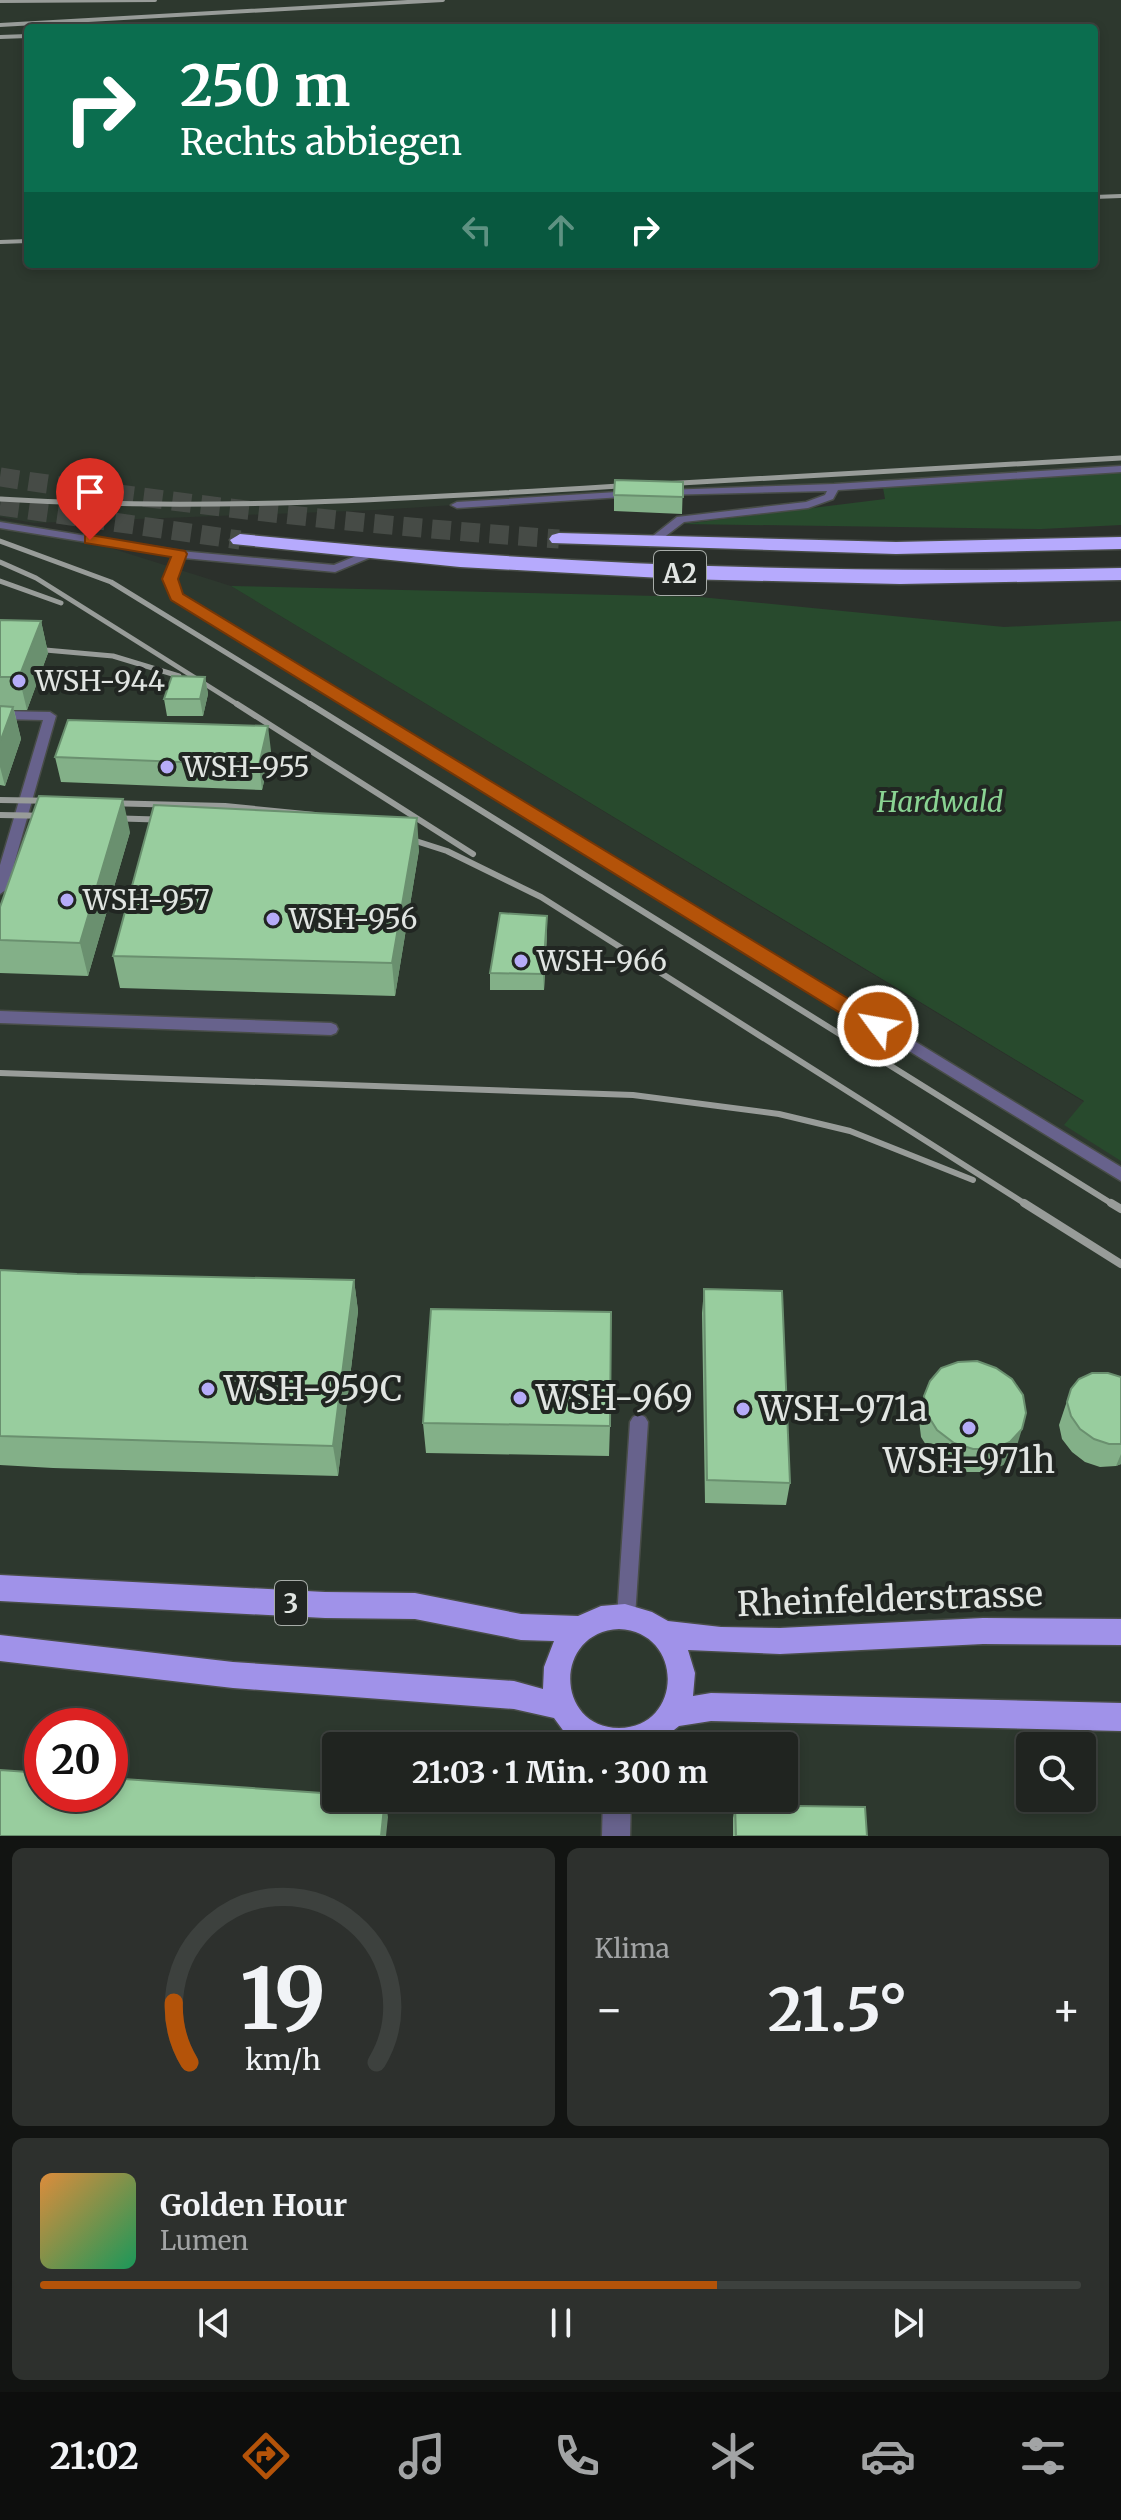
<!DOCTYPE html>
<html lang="de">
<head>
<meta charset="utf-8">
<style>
  body { margin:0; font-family:Merriweather,serif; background:#2d302d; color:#f1f3f6; height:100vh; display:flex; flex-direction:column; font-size:30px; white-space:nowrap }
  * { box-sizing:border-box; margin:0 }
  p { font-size:26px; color:#a2a4a5 }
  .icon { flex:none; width:44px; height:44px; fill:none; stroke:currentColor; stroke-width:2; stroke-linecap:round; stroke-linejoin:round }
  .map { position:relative; height:1836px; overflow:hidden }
  .side { display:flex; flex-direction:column; gap:12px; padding:12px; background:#121412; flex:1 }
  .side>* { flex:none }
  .hud { position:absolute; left:24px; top:24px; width:1074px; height:244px; border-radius:8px; box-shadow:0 4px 12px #0003,0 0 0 2px #3d413e; background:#0b6e4f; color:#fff; overflow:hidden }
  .fabs { position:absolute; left:1016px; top:1732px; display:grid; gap:16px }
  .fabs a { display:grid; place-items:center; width:80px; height:80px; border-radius:8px; background:#202420; box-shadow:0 4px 12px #0003,0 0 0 2px #3d413e; font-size:40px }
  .speed { position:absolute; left:24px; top:1708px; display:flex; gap:16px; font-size:40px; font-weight:700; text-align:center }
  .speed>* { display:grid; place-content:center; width:104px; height:104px; border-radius:50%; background:#202420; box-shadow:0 4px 12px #0003,0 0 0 2px #3d413e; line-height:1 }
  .speed .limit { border:12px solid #d22; background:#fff; color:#111 }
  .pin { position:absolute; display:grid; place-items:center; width:68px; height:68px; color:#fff; margin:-82px -34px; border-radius:50% 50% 50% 0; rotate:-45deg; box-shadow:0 0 8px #0007 }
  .pin .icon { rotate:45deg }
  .me { position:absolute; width:88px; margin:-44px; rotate:302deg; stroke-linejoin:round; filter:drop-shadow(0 0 6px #0008) }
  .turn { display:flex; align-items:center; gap:28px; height:168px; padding:0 24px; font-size:36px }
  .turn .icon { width:104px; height:104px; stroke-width:2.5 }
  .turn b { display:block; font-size:56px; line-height:68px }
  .lanes { display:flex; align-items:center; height:76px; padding:0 24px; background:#0003; justify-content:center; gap:40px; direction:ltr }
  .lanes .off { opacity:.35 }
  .big { font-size:60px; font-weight:700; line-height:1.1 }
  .side .widget { flex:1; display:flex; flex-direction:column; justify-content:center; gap:12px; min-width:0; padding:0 28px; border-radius:12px; background:#2d302d }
  .side .dial { align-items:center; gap:0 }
  .dial svg { height:208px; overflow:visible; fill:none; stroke:#3d413e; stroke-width:7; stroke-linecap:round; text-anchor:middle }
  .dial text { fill:#f1f3f6; stroke:none }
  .song { display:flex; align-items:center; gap:24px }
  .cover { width:96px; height:96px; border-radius:12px; background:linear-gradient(135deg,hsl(30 70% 55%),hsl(150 70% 35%)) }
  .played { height:8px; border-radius:4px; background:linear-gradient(90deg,#b45309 65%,#3d413e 65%) }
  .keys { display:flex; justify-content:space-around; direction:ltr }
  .heat { display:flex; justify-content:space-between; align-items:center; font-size:44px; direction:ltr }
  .side .tiles { flex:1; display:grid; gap:12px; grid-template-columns:1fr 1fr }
  .widget:last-child { grid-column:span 2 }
  .trip { position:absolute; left:322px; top:1732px; width:476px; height:80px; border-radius:8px; background:#202420; box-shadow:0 4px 12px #0003,0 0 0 2px #3d413e; font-weight:700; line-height:80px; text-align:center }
  .tabs { display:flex; height:128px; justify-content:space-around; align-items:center; background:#0d0e0d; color:#a2a4a5 }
  .tabs .icon { width:56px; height:56px }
  .tabs .selected { color:#b45309 }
  .tabs b { font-size:36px; color:#f1f3f6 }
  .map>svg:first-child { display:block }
</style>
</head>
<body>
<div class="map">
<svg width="1121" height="1836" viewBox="0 0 1121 1836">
  <rect width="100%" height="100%" fill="#2b302b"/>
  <path fill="#2d382e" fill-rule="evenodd" d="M0,0h1121v469l-510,26 -235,15 -342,13 -34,-6zM28,28h1066v236h-1066z
    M0,519l44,8 187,59 853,516 37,-3v737h-1121zM42,1726h68v68h-68zM336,1746h448v52h-448zM1030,1746h52v52h-52z"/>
  <path fill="#284a2d" d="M1121,469v56l-80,4 -358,-5 202,-25 -3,-17z
    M231,586l469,11 304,30 117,-6v540l-57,-36 20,-24z"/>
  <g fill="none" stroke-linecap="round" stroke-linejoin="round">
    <path stroke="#464b46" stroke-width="19" stroke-dasharray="19 10" stroke-linecap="butt" d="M0,477c185,28 372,49 559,62
      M0,506l240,34"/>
    <defs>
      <path id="lane" d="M1121,466v6l-283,18 -5,9 -25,9 -124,14 -30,23 -4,1 -6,-3 33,-26 129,-15 19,-7 2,-4 -166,4 -2,-2 6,-3 169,-6z
        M633,491l4,1v4l-180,12 -6,-3 6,-3z
        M0,522l180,29 154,14 34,-14h8v4l-41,17 -151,-14 -8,21 5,15 940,573v14l-949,-582 -8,-20 9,-23 -173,-28z
        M0,711l50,1 6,4 -49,173 -7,5v-29l43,-145 -43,-1z
        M0,1011l331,12 5,2 2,4 -2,4 -5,2 -331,-12z
        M639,1414l6,3 3,5 -13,195 -2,6 -7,3 -7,-3 -2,-6 13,-195 3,-5z"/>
      <path id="street" d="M603,1798h28l-1,38h-28z"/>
      <path id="primary" d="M0,1575l325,17 90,1 106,21 57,2 23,-10 24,-2 27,8 16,9 53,6 59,1 203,-10 138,1v26l-138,-1 -203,10 -92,-4 7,23 -2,23 18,-3 410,10v28l-410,-10 -32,5 -25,20h-70l-19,-13 -11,-15 -40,-9 -281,-21 -233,-27v-26l233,27 281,19 29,8 1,-22 10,-26 -33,-1 -106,-21 -90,-1 -325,-17zM619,1629c66,3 64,99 0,99 -64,0 -66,-96 0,-99z"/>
      <path id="highway" d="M559,533l337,9 225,-5v12l-225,5 -344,-11 -3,-4 3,-4z
        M240,534c293,30 586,41 881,34v12l-221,4 -220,-5 -220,-12 -227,-23 -3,-4z"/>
    </defs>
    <use href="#lane" stroke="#484d48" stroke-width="3"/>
    <use href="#street" stroke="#484d48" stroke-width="3"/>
    <use href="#primary" stroke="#484d48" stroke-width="3"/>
    <use href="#highway" stroke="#484d48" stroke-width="3"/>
    <use href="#lane" fill="#67628c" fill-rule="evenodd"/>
    <use href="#street" fill="#67628c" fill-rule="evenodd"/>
    <use href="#primary" fill="#a092e9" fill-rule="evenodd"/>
    <use href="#highway" fill="#b6aafd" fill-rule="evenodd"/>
    <path stroke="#989c99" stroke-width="4" d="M0,1l155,-1
      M0,25l443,-25
      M0,37l28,-1
      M1094,197l27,-1
      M0,242l28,-1"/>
    <path stroke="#989c99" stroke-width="5" d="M663,484l458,-26
      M0,499c212,13 423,-1 635,-14
      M0,541l111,41 202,124
      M0,562l36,16 204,128
      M0,581l61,22
      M0,646l113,10 66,20"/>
    <path stroke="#989c99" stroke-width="6" d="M237,704l236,150
      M310,704l804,501
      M0,800l60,1
      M104,803l121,3 90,9
      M0,815l53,1
      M105,818l68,2
      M397,835l50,16 94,46 486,308
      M0,1073l633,22 146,19 71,17 123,49"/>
    <path stroke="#989c99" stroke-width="8" d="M1024,1203l97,61
      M1111,1203l10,6"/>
  </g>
  <path fill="#83b088" d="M683,482l-1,32 -68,-3v-16z
    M0,620l41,1 7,32 -21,57h-13l7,29 -16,47 -5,-1z
    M205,677l3,17 -5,22h-36l-3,-17z
    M271,751l-9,39 -201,-8 -6,-25z
    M130,832l-42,144 -88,-3v-66z
    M419,850l-24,146 -275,-8 -7,-32z
    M547,933l-3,57h-54v-17z
    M0,1270l77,4 277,6 4,31 -20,165 -285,-8 -53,-3z
    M704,1289l86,194 -4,22 -81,-2 -3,-190z
    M1121,1377v87l-5,2 -16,1 -15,-5 -13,-10 -10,-13 -3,-14 12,-36z
    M924,1396l91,56 -12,13 -17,7h-19l-20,-6 -16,-13 -10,-16 -2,-17z
    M423,1423l187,3 -1,30 -183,-3z
    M735,1805l132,31h-134v-18z"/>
  <path fill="#6a906f" d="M41,621l7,32 -21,57 -8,-33z
    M205,677l3,17 -5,22 -3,-17z
    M13,707l8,32 -16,47 -5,-19v-25z
    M268,726l3,25 -9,39 -3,-25z
    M123,799l7,33 -42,144 -8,-33z
    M417,818l2,32 -24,146 -3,-33z
    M547,916v17l-3,57 -1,-16z
    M354,1280l4,31 -20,165 -5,-30z
    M1022,1429l-7,23 -12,13 -17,7 7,-23z
    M1121,1454v10l-5,2z
    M385,1798l3,19 -2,19h-5z"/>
  <path fill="#98cd9e" stroke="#6a906f" stroke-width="2" d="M615,480l68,2v15l-69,-2z
    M0,620l41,1 -22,56h-19z
    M172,676l33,1 -5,22h-36z
    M0,706l13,1 -13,35z
    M68,720l200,6 -9,39 -204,-8z
    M39,796l84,3 -43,144 -80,-3v-33z
    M154,805l263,13 -25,145 -279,-7z
    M500,913l47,3 -4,58 -53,-1z
    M0,1270l77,4 277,6 -21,166 -333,-10z
    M704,1289l78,2 8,192 -83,-3z
    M431,1309l180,3 -1,114 -187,-3z
    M977,1361l19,7 16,11 11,16 3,18 -4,16 -12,13 -17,7h-20l-19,-6 -17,-13 -10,-16 -3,-18 6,-15 11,-13 17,-6z
    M1092,1373h16l13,4v67h-12l-15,-5 -14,-10 -9,-13 -4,-14 4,-13 8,-10z
    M0,1770l42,3v21h68v-16l226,16v4h49l-4,38h-381z
    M735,1805l130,2 2,29h-131z"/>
  <path fill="#b45309" stroke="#753606" stroke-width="2" d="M90,535l95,16 2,3 -9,25 5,15 702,427 3,5 -3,6h-14l-700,-432 -9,-21 9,-22 -86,-14v-7z"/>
  <g fill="#b6acf8" stroke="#212622" stroke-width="3">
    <circle cx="19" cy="681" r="8"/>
    <circle cx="167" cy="767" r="8"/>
    <circle cx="67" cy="900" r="8"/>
    <circle cx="273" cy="919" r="8"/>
    <circle cx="521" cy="961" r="8"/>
    <circle cx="208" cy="1389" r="8"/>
    <circle cx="520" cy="1398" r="8"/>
    <circle cx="743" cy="1409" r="8"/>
    <circle cx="969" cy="1428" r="8"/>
  </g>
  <g text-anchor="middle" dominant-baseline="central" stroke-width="8" stroke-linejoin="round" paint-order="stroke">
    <g fill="#212622" stroke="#a7aca8" stroke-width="2">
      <rect x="654" y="551" width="52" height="44" rx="6"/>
      <rect x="275" y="1581" width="32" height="44" rx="6"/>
    </g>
    <g font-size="26" font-weight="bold" fill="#e1e5e2">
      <text x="680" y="573">A2</text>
      <text x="291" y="1603">3</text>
    </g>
    <g font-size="28" fill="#e1e5e2" stroke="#212622" text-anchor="start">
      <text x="35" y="681">WSH-944</text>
      <text x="183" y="767">WSH-955</text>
      <text x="83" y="900">WSH-957</text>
      <text x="289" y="919">WSH-956</text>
      <text x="537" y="961">WSH-966</text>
    </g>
    <g font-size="28" font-style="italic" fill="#89d392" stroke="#212622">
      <text x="940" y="802">Hardwald</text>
    </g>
    <g font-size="34" fill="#e1e5e2" stroke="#212622" text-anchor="start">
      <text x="224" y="1389">WSH-959C</text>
      <text x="536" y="1398">WSH-969</text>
      <text x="759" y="1409">WSH-971a</text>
      <text x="969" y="1461" text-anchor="middle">WSH-971h</text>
    </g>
    <g font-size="34" fill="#e1e5e2" stroke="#212622">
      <text transform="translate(890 1599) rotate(-2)">Rheinfelderstrasse</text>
    </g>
  </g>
</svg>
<div class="fabs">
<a><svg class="icon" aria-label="search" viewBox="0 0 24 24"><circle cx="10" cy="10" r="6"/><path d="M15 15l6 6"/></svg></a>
</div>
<div class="speed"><div class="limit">20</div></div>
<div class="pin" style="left:90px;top:540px;background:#d93025"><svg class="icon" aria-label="arrive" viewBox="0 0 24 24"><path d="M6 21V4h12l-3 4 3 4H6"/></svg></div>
<svg class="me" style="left:878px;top:1026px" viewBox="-20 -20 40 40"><circle r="17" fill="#b45309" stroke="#fff" stroke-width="3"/><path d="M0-11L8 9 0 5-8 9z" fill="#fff"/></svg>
<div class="trip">21:03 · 1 Min. · 300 m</div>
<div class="hud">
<div class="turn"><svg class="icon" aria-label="right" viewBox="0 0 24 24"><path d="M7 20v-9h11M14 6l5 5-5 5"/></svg><div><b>250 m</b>Rechts abbiegen</div></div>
<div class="lanes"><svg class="icon off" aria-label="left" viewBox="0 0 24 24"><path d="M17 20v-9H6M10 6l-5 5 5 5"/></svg><svg class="icon off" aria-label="ahead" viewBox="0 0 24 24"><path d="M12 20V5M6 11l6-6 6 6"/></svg><svg class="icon" aria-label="right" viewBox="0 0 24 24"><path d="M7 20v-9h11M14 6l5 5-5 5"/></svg></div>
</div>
</div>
<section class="side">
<div class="tiles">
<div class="widget dial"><svg viewBox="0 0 100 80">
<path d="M14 69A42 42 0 1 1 86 69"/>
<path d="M14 69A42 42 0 0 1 8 46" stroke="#b45309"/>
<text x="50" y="56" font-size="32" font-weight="700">19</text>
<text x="50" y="72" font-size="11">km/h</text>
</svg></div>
<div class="widget"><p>Klima</p>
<div class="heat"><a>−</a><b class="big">21.5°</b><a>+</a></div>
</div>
<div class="widget">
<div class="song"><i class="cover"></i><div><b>Golden Hour</b><p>Lumen</p></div></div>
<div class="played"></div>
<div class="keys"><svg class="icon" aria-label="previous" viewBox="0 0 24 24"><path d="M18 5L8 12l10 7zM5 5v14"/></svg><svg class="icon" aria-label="pause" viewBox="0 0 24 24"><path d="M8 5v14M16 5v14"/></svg><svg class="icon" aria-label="next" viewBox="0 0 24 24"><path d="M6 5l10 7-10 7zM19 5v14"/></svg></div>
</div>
</div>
</section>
<nav class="tabs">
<b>21:02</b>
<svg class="icon selected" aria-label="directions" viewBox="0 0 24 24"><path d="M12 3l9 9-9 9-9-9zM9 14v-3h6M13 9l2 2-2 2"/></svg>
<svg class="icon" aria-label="music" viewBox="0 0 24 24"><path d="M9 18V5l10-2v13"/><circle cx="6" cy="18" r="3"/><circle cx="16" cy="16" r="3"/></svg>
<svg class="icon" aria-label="phone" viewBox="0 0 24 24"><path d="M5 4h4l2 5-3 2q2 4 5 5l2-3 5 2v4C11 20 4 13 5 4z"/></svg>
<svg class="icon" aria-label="climate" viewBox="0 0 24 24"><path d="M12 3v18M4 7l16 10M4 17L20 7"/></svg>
<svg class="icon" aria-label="car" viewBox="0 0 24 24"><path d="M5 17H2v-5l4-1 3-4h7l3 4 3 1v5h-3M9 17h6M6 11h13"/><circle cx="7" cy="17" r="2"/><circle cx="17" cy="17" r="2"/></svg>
<svg class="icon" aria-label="filters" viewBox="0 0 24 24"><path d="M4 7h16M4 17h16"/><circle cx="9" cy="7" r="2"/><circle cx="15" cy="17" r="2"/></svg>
</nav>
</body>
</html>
